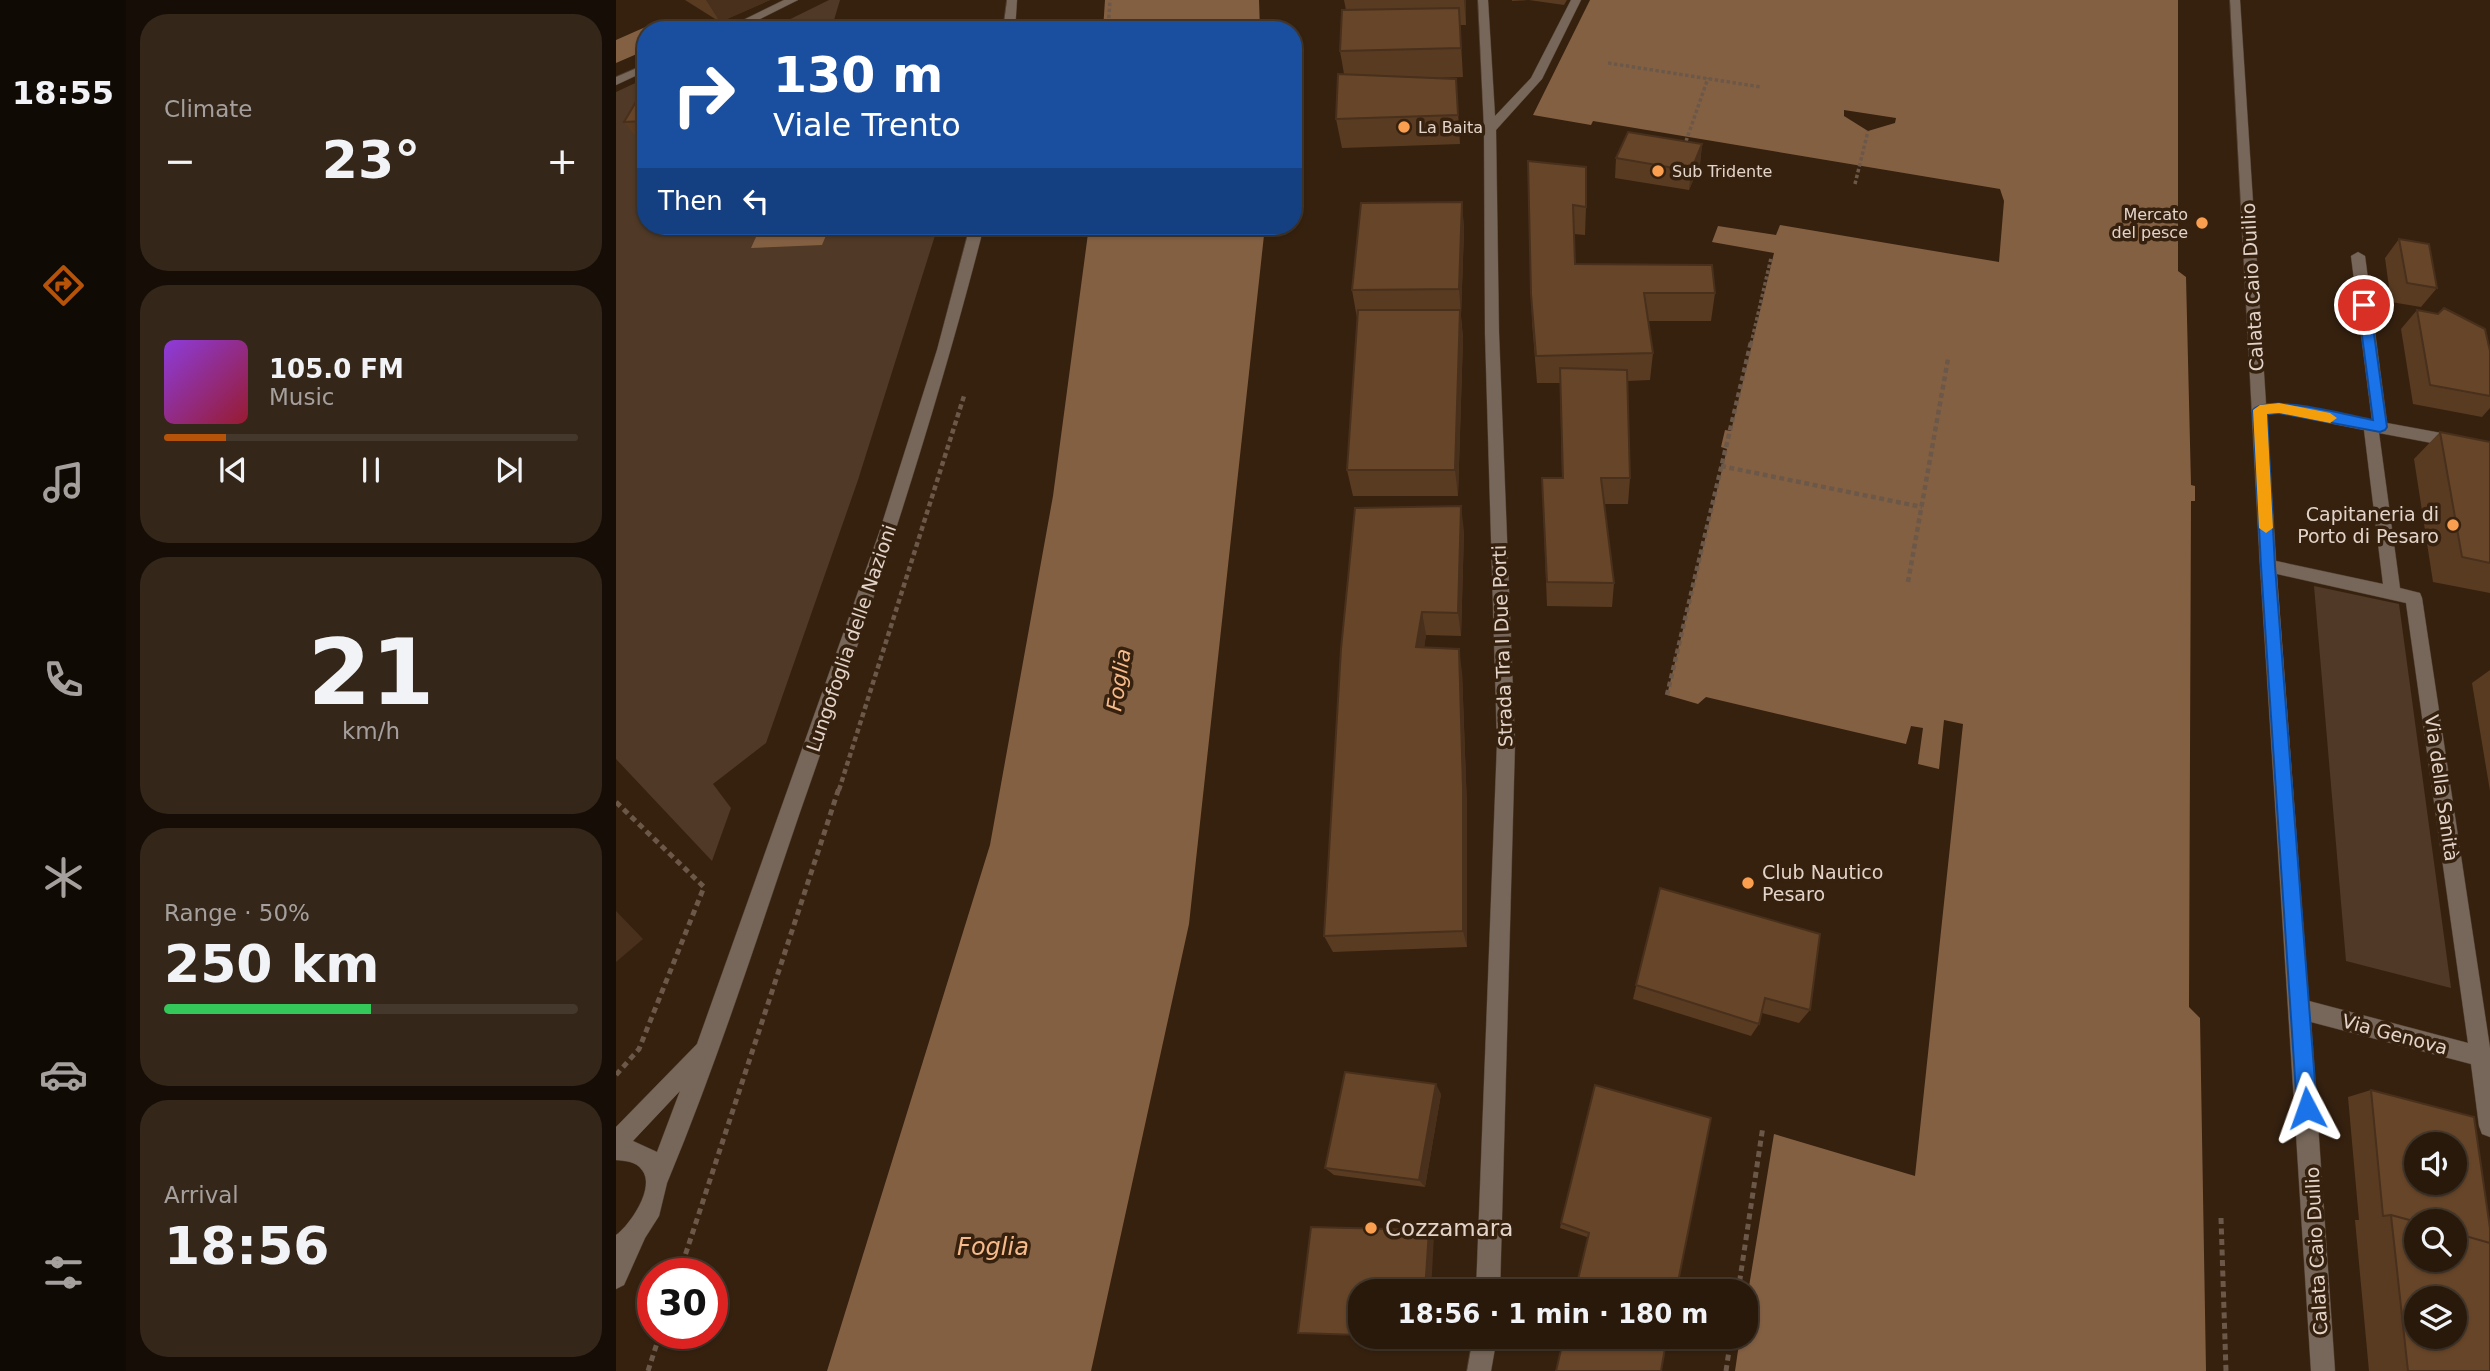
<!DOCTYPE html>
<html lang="en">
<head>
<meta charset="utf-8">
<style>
  body { margin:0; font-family:"DejaVu Sans",sans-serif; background:#342619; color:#f1f3f6; height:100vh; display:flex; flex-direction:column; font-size:26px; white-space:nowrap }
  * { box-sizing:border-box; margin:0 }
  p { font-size:23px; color:#a5a09d }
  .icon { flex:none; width:38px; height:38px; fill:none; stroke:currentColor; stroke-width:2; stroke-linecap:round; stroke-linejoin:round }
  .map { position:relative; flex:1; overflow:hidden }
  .side { display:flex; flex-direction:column; gap:14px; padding:14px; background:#160e06; width:490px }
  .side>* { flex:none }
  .guide { position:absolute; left:21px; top:21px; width:665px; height:214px; border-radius:28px; box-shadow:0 2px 5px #0004,0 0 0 2px #44382c; background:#1a4fa0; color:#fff; overflow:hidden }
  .controls { position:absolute; left:1788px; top:1132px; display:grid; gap:14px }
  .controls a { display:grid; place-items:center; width:63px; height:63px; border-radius:50%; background:#28190b; box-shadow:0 2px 5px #0004,0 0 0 2px #44382c; font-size:35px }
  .speed { position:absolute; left:21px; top:1258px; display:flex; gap:14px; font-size:35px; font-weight:700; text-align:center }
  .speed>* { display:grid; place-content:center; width:91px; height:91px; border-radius:50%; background:#28190b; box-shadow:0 2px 5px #0004,0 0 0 2px #44382c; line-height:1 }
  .speed .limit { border:10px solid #d22; background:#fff; color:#111 }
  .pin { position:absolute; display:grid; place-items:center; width:60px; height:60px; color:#fff; margin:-30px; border:4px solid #fff; border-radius:50%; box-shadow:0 2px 7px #0007 }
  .me { position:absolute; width:77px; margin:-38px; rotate:356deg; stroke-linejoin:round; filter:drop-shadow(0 0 5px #0008) }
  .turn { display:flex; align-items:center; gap:24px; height:147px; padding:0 21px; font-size:32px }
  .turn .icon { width:91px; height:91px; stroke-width:2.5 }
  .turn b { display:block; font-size:49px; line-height:60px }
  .then { display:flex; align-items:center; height:66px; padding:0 21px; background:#0003; gap:14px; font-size:26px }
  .big { font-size:52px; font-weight:600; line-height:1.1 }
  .side .card { flex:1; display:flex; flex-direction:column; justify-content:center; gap:10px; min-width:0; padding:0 24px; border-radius:28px; background:#342619 }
  .side .dial { align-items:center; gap:0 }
  .dial b { font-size:91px; line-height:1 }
  .song { display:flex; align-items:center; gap:21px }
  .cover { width:84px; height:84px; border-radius:10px; background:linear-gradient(135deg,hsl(270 70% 55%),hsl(350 70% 35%)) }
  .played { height:7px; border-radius:4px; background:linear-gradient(90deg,#b45309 15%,#44382c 15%) }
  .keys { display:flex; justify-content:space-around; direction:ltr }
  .heat { display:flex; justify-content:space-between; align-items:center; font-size:38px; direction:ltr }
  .charge { height:10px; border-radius:5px; background:linear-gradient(90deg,#34c759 50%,#44382c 0) }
  .trip { position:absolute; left:732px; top:1279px; width:410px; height:70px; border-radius:28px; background:#28190b; box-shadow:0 2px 5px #0004,0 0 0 2px #44382c; font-weight:600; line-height:70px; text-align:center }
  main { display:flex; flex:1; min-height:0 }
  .dock { display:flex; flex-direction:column; width:126px; justify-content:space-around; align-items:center; background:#100a04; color:#a5a09d }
  .dock .icon { width:49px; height:49px }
  .dock .selected { color:#b45309 }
  .dock b { font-size:32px; color:#f1f3f6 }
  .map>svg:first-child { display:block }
</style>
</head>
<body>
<main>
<nav class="dock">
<b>18:55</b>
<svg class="icon selected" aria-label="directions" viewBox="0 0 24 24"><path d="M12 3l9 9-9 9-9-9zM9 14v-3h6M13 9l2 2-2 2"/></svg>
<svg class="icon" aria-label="music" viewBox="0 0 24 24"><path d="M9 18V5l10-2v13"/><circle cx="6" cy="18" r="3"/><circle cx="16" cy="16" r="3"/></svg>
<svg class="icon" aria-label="phone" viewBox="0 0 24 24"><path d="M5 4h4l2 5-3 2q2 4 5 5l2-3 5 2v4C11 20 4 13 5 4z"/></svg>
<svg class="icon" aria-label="climate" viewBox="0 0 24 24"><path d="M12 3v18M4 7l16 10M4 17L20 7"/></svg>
<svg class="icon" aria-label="car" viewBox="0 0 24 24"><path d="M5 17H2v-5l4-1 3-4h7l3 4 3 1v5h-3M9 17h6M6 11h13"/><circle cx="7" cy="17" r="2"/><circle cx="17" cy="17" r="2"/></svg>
<svg class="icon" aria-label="filters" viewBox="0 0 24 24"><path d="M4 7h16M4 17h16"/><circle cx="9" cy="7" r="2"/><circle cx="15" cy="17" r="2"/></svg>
</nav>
<section class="side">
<div class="card"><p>Climate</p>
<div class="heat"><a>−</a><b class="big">23°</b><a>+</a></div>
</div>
<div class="card">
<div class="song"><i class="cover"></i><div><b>105.0 FM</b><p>Music</p></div></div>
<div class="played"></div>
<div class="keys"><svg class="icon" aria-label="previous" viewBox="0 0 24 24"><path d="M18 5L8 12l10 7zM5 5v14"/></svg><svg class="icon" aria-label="pause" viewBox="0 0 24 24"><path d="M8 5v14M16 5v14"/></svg><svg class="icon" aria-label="next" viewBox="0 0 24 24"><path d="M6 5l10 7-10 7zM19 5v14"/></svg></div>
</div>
<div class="card dial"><b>21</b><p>km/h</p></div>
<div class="card"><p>Range · 50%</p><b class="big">250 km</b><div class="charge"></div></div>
<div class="card"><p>Arrival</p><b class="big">18:56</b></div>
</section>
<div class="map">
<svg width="1874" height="1371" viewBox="0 0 1874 1371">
  <rect width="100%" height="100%" fill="#36210f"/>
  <path fill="#503926" d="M213,0h11l-9,30h-63z
    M30,78v148h292l-80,254 -92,263 -53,41 18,24 -19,53 -96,-102v-667z
    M1698,586l85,18 52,384 -105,-27z"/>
  <path fill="#846043" d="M489,0h154l1,30h-157z
    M974,0h588v271l8,6 5,208 4,1v15h-4l-2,506 11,11 6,353h-471l5,-34h5v-26l29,-177 141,42 48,-452 -19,-4 -5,49 -21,-5 5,-36 -12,-2 -5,18 -200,-47 -8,7 -31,-9 60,-246 -6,-2 4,-17 6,1 43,-178 -62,-11 6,-16 58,9 4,-10 219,37 5,-61 -4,-12 -407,-68 -2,4 -58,-10z
    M34,25l6,5h-10v20l-30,13v-23z
    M145,226h69l-8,19 -71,3z
    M473,226h176l-76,698 -98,447h-264l163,-526 63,-349z"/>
  <path fill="#36210f" d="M1228,110l52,8 -1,5 -27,8 -24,-15z"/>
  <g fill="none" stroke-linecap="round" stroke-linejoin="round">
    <defs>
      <path id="minor" d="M168,0h14l-60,30h-15z
        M391,0h10l-2,30h-12z
        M862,0h10l7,116 36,-38 40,-78h10l-39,79 -46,51 3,203 16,410 -15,549h-24l21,-549 -12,-410 -1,-204z
        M1614,0h10l26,404 13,-1 93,17 -21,-164 7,-4 7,4 22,167 103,19v12l-111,-21 21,155 20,5 2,5 68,450v89l-8,-3 -3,-8 -8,-62 -160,-42 24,349h-24l-51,-805zM1663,413l85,17 19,154 -107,-23 -9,-146zM1661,574l129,29 62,440 -159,-42z
        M30,64v7l-30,14v-8z
        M354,226h14c-51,200 -117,395 -185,589 -42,123 -82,248 -132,368l-8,33 -14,22 -21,47 -8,4v-54c14,-10 40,-48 26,-65 -6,-9 -17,-9 -26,-10v-33l81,-83 182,-511 58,-183zM64,1091l-23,61 -24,-11z
        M857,1337h24l-6,34h-24z"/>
    </defs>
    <use href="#minor" stroke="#523e2d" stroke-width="1"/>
    <path stroke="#6c5849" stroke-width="3.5" stroke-dasharray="3.5 2.5" stroke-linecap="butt" d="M492,30l2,-30
      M992,63l153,24
      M1068,147l24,-69
      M1239,184l13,-53
      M1135,344l20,-86"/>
    <path stroke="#6c5849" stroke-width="4.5" stroke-dasharray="5 3.5" stroke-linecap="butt" d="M1105,466l201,41
      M1292,582l40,-223
      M1051,695l84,-353
      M223,790l125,-394"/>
    <path stroke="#6c5849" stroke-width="5" stroke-dasharray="6 4.5" stroke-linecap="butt" d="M0,802l88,85 -65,162 -23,26
      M1605,1218l5,153
      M63,1274l160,-486
      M1122,1292l25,-166
      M32,1371l12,-37
      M1110,1371l5,-34"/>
    <use href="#minor" fill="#77675a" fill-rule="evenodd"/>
  </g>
  <path fill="#593b22" d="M69,0h85l-50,22z
    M728,0h122v25h-6l3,52 -29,1 22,1 4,65 -118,4 -6,-29 8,-45 -4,-23 6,-41z
    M896,0h55l-3,5 -35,-5 -17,1z
    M30,85v65l-22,-28z
    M1086,144l-2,20 -11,26 -74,-12 1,-20z
    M912,161l58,46 -1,28 -11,-1 1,30 140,29 -4,28h-63l5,32 -3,27 -23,1 3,97 -2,26h-24l10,79 -2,24 -65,-1 -5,-128h20l-2,-95h-23l-5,-61z
    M846,202l2,28 -3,86 2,22 -5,158h-105l-6,-26 10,-152 -5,-28z
    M1783,239l38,49 -16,19 -30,-5 -6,-44z
    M1801,310l73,41v57l-8,9 -69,-13 -12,-75z
    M1824,432l50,10v151l-57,-11 -19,-123z
    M848,531l-3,105 -35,-1 -2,12 38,25 5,136v139l-134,5 -9,-16 17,-287z
    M1874,670v121l-18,-108z
    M1044,888l150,122 -11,13 -37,-10 -3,11 -8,12 -118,-37z
    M1755,1090l119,281h-121l-14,-151h4l-11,-123z
    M825,1094l-16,93 -91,-12 -9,-7z
    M1095,1118l-124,119 -27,-9 1,-5z"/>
  <path fill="#48301c" d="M90,0h64l-50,22z
    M848,0h2v25z
    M1086,144l-2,20 -11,26 2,-19z
    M846,202l2,28 -3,86 -2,-27z
    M844,310l3,28 -5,158 -3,-26z
    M845,506l3,25 -3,105 -3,-23z
    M806,612l4,23 -5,35 -5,-23z
    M843,649l3,23 5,136v139l-4,-16z
    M0,911l27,28 -27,23z
    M820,1084l5,10 -16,93 -6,-7z
    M813,1230l5,5 -3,57h-6z"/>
  <path fill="#674528" stroke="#48301c" stroke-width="2" fill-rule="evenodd" d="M843,8l2,40 -121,3 2,-41z
    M722,74l118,5 2,36 -122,4z
    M30,85v36l-22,1z
    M1012,132l74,12 -11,27 -75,-13z
    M912,161l58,6v40l-13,-2 2,59 137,1 3,28h-71l9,60 -117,3 -5,-62z
    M846,202l-3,87 -107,1 9,-87z
    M1783,239l30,5 8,44 -30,-5z
    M1828,308l41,21 5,22v45l-60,-11 -13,-75 21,4z
    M742,310h102l-5,160h-108z
    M944,368l67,2 3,108h-29l13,105 -67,-1 -5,-104h21z
    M1824,432l50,10v121l-28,-6z
    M845,506l-3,107 -36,-1 -6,35 43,2 4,139v143l-139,5 17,-287 14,-141z
    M1044,888l160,46 -10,76 -45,-12 -6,26 -123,-39z
    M729,1072l91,12 -17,96 -94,-12z
    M979,1085l116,33 -35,174h-101l14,-59 -28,-10z
    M1755,1090l103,27 16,111v15l-35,-10v-11h-38l-26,-7 -8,1zM1801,1144h38v39h-38z
    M1775,1215l26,7v38h38v-27l35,10v128h-82zM1801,1298h38v39h-38z
    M695,1227l118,3 -4,62h-65v43l-62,-2z
    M948,1337h103l-6,34h-105z"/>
  <path fill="#1a73e8" stroke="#114b97" stroke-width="2" d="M1748,301l6,4 17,122 -2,3 -5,2 -101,-19 -12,1 8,152 42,542 -3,7 -7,3 -7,-3 -3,-7 -36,-542 -8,-156c15,-17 97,6 120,10l-15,-115z"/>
  <path fill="#f59e0b" d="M1663,403l51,10 7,5 -7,5 -51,-10 -12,1 6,114 -7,5 -7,-5 -6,-118 7,-5z"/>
  <g fill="#fa9f4f" stroke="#36210f" stroke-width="2.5">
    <circle cx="788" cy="127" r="7"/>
    <circle cx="1042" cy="171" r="7"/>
    <circle cx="1586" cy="223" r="7"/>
    <circle cx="1837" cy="525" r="7"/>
    <circle cx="1132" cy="883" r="7"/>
    <circle cx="755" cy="1228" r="7"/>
  </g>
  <g text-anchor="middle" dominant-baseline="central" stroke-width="7" stroke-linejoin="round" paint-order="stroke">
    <g font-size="16" fill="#e3d4c9" stroke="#36210f" text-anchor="start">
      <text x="802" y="127">La Baita</text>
      <text x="1056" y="171">Sub Tridente</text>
      <text x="1572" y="214" text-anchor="end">Mercato<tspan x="1572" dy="18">del pesce</tspan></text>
    </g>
    <g font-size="19" fill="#e3d4c9" stroke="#36210f">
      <text transform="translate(1636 287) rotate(-93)">Calata Caio Duilio</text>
      <text transform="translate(235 638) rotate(-71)">Lungofoglia delle Nazioni</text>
      <text transform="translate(886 646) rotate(-92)">Strada Tra I Due Porti</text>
      <text transform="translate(1826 788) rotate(82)">Via della Sanità</text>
      <text transform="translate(1779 1034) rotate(15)">Via Genova</text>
      <text transform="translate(1700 1251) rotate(-93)">Calata Caio Duilio</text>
    </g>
    <g font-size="19" fill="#e3d4c9" stroke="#36210f" text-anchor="end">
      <text x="1823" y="514">Capitaneria di<tspan x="1823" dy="22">Porto di Pesaro</tspan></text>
      <text x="1146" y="872" text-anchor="start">Club Nautico<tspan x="1146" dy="22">Pesaro</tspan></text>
    </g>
    <g font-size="21" font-style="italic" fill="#f7bb8b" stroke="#36210f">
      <text transform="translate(503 680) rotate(-81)">Foglia</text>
    </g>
    <g font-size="23" fill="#e3d4c9" stroke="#36210f" text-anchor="start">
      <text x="769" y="1228">Cozzamara</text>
    </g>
    <g font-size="24" font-style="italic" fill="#f7bb8b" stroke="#36210f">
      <text x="377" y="1247">Foglia</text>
    </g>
  </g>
</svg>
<div class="controls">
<a><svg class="icon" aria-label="sound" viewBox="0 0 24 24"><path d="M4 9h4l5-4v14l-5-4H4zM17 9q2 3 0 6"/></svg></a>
<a><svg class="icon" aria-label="search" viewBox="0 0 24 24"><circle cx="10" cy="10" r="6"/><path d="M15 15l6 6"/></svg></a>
<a><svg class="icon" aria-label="layers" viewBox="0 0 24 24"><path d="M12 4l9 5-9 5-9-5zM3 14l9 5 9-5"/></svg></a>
</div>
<div class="speed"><div class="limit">30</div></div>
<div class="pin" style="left:1748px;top:305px;background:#d93025"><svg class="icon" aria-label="arrive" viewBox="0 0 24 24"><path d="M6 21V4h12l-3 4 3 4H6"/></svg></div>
<svg class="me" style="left:1691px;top:1108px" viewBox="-20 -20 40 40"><path d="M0-17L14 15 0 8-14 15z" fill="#1a73e8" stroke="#fff" stroke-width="4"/></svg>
<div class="trip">18:56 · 1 min · 180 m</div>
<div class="guide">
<div class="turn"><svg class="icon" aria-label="right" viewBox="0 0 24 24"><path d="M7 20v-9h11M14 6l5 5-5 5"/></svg><div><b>130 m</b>Viale Trento</div></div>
<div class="then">Then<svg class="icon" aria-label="left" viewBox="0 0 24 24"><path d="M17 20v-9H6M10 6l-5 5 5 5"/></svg></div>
</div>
</div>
</main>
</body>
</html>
